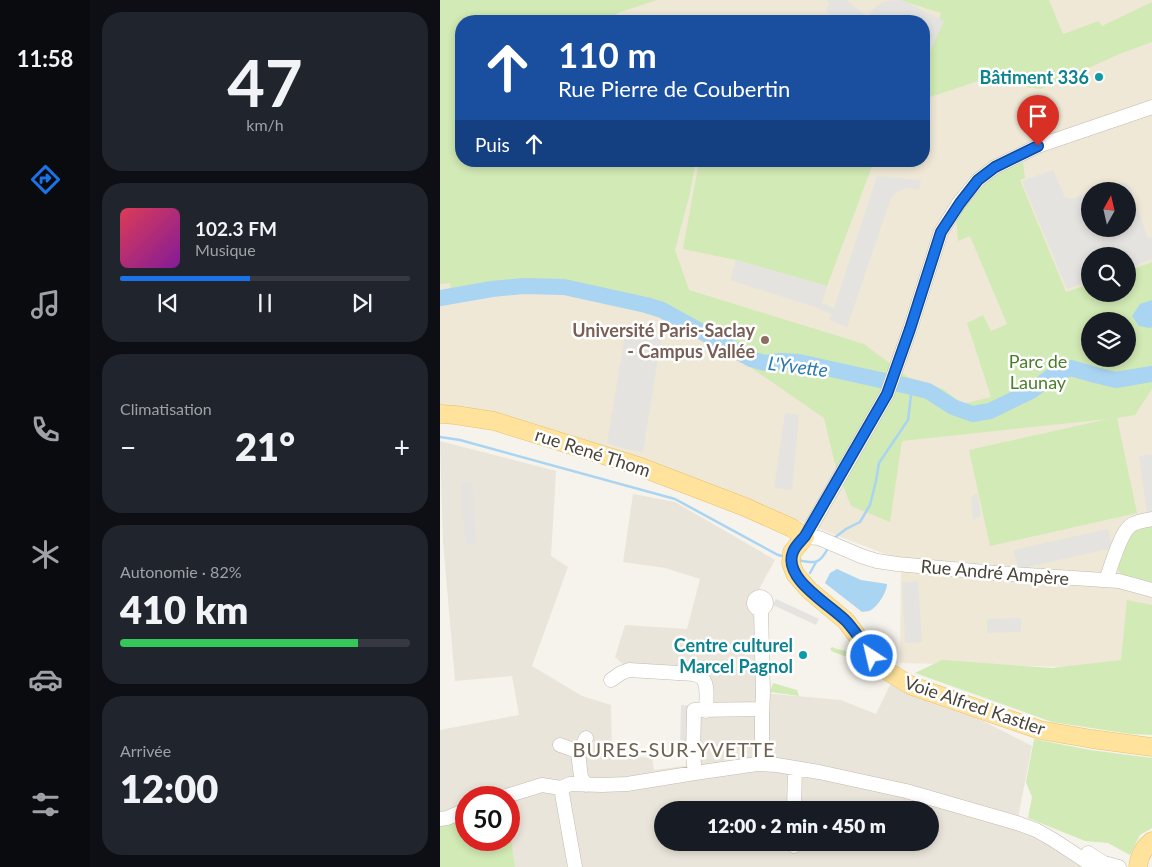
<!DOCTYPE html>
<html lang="fr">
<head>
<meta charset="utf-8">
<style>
  body { margin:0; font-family:Lato,sans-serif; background:#20242c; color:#f1f3f6; height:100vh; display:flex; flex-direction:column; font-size:19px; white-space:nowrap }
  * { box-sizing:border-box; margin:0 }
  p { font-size:16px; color:#9ea1a6 }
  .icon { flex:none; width:28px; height:28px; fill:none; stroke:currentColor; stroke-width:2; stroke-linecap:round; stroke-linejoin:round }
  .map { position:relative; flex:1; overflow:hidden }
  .drawer { display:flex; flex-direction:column; gap:12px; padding:12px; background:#0d0f14; width:350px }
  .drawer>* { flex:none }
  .top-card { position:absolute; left:15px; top:15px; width:475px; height:152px; border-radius:20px; box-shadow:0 2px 8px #0003; background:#1a4fa0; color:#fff; overflow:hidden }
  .needle { width:32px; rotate:8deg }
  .buttons { position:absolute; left:641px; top:182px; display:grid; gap:10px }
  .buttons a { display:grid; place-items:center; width:55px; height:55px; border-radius:50%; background:#171b24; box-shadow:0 2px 8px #0003; font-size:25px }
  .speed { position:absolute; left:15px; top:786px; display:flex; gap:10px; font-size:25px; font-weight:700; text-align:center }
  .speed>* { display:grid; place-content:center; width:65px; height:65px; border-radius:50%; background:#171b24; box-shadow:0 2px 8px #0003; line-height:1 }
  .speed .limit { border:8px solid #d22; background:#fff; color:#111 }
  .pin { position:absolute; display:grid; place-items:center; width:42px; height:42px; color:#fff; margin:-51px -21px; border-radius:50% 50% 50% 0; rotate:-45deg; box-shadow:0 0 5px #0007 }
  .pin .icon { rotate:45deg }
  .me { position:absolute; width:55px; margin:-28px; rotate:325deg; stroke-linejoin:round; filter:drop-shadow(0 0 4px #0008) }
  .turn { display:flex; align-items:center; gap:18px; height:105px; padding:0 20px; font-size:22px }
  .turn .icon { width:65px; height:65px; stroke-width:2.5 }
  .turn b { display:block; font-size:35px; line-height:42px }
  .then { display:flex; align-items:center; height:48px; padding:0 20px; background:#0003; gap:10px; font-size:19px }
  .big { font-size:38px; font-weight:800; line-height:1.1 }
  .drawer .widget { flex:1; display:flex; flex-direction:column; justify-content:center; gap:8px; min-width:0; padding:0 18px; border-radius:20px; background:#20242c }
  .drawer .dial { align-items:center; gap:0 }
  .dial b { font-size:65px; line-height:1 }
  .song { display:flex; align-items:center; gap:15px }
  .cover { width:60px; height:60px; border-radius:8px; background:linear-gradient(135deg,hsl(350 70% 55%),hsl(290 70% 35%)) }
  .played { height:5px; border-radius:2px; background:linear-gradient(90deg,#1a73e8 45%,#363941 45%) }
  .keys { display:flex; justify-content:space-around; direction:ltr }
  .heat { display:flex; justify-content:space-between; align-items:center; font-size:28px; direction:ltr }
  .charge { height:8px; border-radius:4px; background:linear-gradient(90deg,#34c759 82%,#363941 0) }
  .trip { position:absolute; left:214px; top:801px; width:285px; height:50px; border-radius:25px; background:#171b24; box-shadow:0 2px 8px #0003; font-weight:800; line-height:50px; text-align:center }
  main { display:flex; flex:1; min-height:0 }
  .menu { display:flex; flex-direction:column; width:90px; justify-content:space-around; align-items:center; background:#090b0e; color:#9ea1a6 }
  .menu .icon { width:35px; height:35px }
  .menu .selected { color:#1a73e8 }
  .menu b { font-size:22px; color:#f1f3f6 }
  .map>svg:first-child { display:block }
</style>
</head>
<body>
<main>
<nav class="menu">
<b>11:58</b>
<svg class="icon selected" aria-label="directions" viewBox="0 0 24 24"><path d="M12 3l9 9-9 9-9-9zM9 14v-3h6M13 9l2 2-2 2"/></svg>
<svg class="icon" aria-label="music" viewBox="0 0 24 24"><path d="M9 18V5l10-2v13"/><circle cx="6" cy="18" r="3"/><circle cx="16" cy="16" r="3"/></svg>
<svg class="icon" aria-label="phone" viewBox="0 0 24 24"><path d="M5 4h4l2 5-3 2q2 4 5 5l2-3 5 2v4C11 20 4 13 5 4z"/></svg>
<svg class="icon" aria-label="climate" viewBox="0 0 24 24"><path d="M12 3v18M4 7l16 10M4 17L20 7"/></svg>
<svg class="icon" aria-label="car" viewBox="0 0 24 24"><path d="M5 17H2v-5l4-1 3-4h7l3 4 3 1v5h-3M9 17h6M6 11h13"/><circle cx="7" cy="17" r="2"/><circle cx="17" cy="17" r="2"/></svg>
<svg class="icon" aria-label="filters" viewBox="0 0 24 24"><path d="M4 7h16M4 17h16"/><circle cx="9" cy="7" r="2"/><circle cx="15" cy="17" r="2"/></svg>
</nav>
<section class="drawer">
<div class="widget dial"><b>47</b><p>km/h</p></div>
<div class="widget">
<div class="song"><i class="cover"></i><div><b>102.3 FM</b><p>Musique</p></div></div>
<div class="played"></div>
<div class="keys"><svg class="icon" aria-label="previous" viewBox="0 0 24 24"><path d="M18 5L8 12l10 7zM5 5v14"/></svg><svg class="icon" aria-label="pause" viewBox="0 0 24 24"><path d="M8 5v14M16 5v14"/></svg><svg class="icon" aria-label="next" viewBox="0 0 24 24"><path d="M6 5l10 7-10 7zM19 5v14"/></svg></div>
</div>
<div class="widget"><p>Climatisation</p>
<div class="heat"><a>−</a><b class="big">21°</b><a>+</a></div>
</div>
<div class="widget"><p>Autonomie · 82%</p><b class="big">410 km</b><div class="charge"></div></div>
<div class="widget"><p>Arrivée</p><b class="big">12:00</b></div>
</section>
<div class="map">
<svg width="712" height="867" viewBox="0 0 712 867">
  <rect width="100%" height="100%" fill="#f6f3ec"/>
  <path fill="#eae5da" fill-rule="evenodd" d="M0,441l116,30 -5,85 17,11 -36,99 50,30 29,9 1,49 40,4 2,12 38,-5 2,-55 11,1 -1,-30 -75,-11 -14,-13 10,-32 62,4 13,-50 -35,-11 -42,-6 10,-68 42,8 100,58 -18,33 4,16 2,84 78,7 35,14 15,-31 38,19 52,18 51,26 -15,77 80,44h-582l-4,-31 -2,-4v-34h-43v12l-26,9v-89l79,-15 -7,-39 -57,5 -12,-140zM222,810h268v32h-268z"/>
  <path fill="#efe8d6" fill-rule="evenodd" d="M0,0h712v679l-37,-11 -215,-5 1,-103 -169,-65 -256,-85 -36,-5zM21,21h463v140h-463zM650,191h38v38h-38zM650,256h38v38h-38zM650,321h38v38h-38z"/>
  <path fill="#d2eab5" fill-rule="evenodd" d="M0,0h217l-37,12 -15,9h-144v140h235l-6,32 -15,57 14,40 175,54 44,33 35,12 20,15 28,-7 -24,-74 16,-8 8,16 16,-7 -37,-88 -12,5 -2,-26 24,-32 18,-12 25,-9 2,16 -5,2 46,112 24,-8v10h38v-23l24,-9v127l-17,26 -18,3 20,95 -147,33 -21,-96 139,-31 -206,22 -12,81 -39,-16 -15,-38 -12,-50 -74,-51 -107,-67 -73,-16h-62l-57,7 -1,-8 -10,1zM650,321h38v38h-38z
    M459,0h150l14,34 36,-13 3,5 50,-24v40l-30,11 -81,36 -63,-8 -54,18v-27l17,-59z
    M259,161h175l-47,125 -91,-26 -53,-11z
    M712,525v60l-27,-8 -7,-6 -1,-6 10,-27 13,-10z
    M687,600l25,5v130l-21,-1 -79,-12 -137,-49 27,-13 110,8 69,-8z
    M392,647c8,4 15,3 23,6 13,4 26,20 35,29l-29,-13 -7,-10 -21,-7 -3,-3z
    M333,683l24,7 2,6 -29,-4z
    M594,739l56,11 62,8v70l-12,7 -10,20 -22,-12 -23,-2 -57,-23 4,-21 -6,-15z
    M26,815v25h43v-8l2,4 4,31h-75v-43z"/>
  <path fill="#e5e3e0" d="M386,0h20l22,17 5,-8 12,-8 17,-1 42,21 -20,43v-43h-84l-14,-9 3,-10z
    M613,170l12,27 7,2 18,-7v37h38v-38h-35l25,-8h7l5,4 18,51 4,-1v22l-24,9v-12h-38v25l-23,8 -45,-108z
    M437,176l44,4 -2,10 -12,-2 -10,4 -6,6 -44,129 -18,-7 3,-6 -17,-7 -85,-27 6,-20 91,26 -5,17 12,5z
    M187,323l34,17 -18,112 -18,-3 -18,-6z
    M345,413l14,2 -7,75 -18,-2z
    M712,454v60h-5l-8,-58z
    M32,482l4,62h-11l-4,-61z
    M537,493l4,22 -8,5 -2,-23z
    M668,529l4,19 -93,21 -6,-19z
    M478,581l4,61 -17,1 -3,-60z
    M336,599l43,20 -3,6 -43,-20z
    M581,618v14l-34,1v-14z
    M241,705l21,1v49h-22z"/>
  <path fill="#a9d4f2" d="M712,300v27l-2,1 -11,-2 -7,-10 8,-12z
    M397,569l24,11 26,4c0,8 -9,22 -16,26 -3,2 -6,1 -9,2l-37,-29 5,-10z"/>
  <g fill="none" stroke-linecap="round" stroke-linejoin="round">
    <path stroke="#a9d4f2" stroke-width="2.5" d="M0,437l20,3 215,59 103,56 8,2
      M393,539l13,-10 14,-7 10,-17 6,-24 3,-18 29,-43 4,-33
      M358,560c17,4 22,4 30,-12
      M370,573l6,-11"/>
    <path stroke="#a9d4f2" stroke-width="16" d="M0,298l52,-9 31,-3 41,1 82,18 16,5 89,49 14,4 16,-2 18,1 113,25 16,4 25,16 20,7 17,-3 41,-20 21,-15 19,-8 24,7 21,5 36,-6"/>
    <defs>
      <path id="minor" d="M712,107l-114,39 -43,21 -17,13 -19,23 -18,29 -31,97 -23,65 -82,143 14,1 42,18 16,5 20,3 99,9 123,8 33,9
        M666,580c5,-13 14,-46 24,-54 6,-5 15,-5 22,-7
        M314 603a6 6 0 1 1 12 0a6 6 0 1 1-12 0Z
        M321,609l2,84 -1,24v47
        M171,680l10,-7 8,-3 65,4c3,1 6,2 8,4 7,7 4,24 4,33
        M120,745l14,5 4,2
        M138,752l3,25 5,8
        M138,752l3,-3 5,-11
        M255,773l-2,-18 1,-45 68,-1
        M121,788l14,79
        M60,798l42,-13 19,3 9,-4 32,1 25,-1 68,-11 62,-9 20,1 42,7 87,19 111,32 19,7 16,9 43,28
        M354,810l1,-42
        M0,819l7,-1 19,-8
        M354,846v-4
        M648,853l16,10 15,4"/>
      <path id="major" d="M0,414l15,1 39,6 141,44 110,42 47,21 13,9 -13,15 -1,11 4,11 14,16 37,31 26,35 15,15 23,14 8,3 122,42 52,9 60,8
        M698,867c1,-11 5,-19 14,-26"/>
    </defs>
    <use href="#minor" stroke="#c2bbae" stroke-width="15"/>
    <use href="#major" stroke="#e6c16a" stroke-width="19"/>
    <use href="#minor" stroke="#fff" stroke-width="14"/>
    <use href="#major" stroke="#ffe39c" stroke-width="18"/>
  </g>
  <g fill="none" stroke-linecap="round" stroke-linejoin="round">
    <defs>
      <path id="route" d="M432,656c-8,-11 -16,-24 -25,-34 -16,-17 -65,-43 -54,-70 2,-6 8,-11 12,-16l82,-142 23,-65 31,-97 19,-29 18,-23 17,-13 43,-21"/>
    </defs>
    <use href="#route" stroke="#114b97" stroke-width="12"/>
    <use href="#route" stroke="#1a73e8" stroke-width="9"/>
  </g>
  <g fill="#0f9aa8" stroke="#fff" stroke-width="2">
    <circle cx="659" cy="77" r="5"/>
    <circle cx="363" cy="655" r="5"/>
  </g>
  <circle fill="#8d6e63" stroke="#fff" stroke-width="2" cx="325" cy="340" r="5"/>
  <g text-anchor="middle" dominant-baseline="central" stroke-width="5" stroke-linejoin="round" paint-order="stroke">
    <g font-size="18" font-weight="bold" fill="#0d838f" stroke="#fff" text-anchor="end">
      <text x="649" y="77">Bâtiment 336</text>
      <text x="353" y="645">Centre culturel<tspan x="353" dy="21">Marcel Pagnol</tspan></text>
    </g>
    <g font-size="18" font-weight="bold" fill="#785e54" stroke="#fff" text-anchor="end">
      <text x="315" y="330">Université Paris-Saclay<tspan x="315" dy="21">- Campus Vallée</tspan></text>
    </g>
    <g font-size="18" fill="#4a7f2a" stroke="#fff">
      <text x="598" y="361">Parc de<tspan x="598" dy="21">Launay</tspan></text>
    </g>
    <g font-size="18" fill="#4b4439" stroke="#fff">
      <text transform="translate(153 452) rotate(18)">rue René Thom</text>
      <text transform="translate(555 572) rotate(5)">Rue André Ampère</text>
      <text transform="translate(535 705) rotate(19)">Voie Alfred Kastler</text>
    </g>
    <g font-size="19" font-style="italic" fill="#2e7ab2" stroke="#fff">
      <text transform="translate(358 366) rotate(7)">L'Yvette</text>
    </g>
    <g font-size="20" letter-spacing="1" fill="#6e6250" stroke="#fff">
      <text x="234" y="749">BURES-SUR-YVETTE</text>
    </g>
  </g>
</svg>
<div class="buttons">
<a><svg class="needle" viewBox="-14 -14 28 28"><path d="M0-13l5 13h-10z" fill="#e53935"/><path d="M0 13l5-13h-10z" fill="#9ea1a6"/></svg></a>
<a><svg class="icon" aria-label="search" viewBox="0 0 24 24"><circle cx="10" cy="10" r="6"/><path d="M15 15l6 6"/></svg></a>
<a><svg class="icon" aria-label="layers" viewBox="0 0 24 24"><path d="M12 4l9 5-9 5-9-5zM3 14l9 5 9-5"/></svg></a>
</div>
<div class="speed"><div class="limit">50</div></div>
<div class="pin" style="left:598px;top:146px;background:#d93025"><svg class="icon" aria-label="arrive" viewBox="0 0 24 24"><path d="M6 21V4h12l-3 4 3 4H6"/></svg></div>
<svg class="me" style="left:432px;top:656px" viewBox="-20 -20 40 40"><circle r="17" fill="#1a73e8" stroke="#fff" stroke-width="3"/><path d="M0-11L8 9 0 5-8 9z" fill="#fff"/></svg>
<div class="trip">12:00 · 2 min · 450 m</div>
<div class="top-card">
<div class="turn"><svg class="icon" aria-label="ahead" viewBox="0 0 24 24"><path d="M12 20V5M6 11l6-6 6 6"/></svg><div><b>110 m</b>Rue Pierre de Coubertin</div></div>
<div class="then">Puis<svg class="icon" aria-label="ahead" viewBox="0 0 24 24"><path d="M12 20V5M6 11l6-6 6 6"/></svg></div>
</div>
</div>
</main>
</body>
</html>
